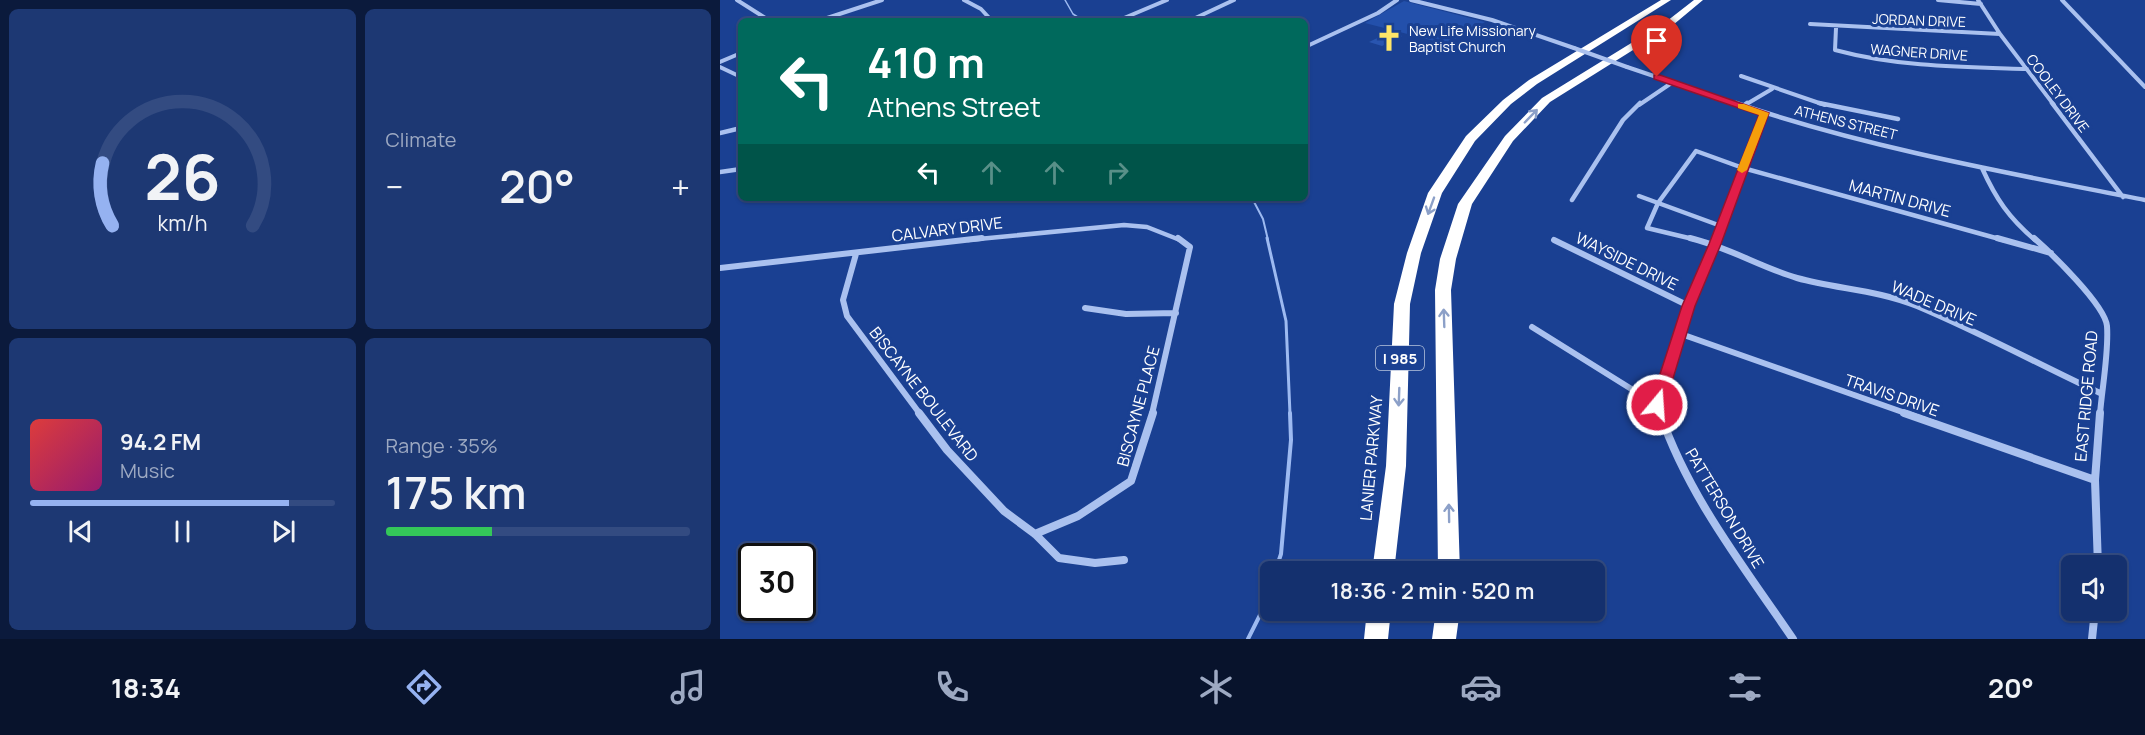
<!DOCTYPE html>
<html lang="en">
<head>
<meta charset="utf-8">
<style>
  body { margin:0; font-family:Manrope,sans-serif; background:#1d3873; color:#f1f3f6; height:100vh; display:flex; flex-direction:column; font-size:22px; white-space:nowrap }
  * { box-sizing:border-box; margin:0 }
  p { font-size:20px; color:#9da9c2 }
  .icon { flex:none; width:33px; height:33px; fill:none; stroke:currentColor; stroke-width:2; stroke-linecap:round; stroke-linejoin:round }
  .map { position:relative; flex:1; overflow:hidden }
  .sheet { display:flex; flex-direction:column; gap:9px; padding:9px; background:#0b1a3c; width:720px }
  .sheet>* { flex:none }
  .hud { position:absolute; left:18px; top:18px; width:570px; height:183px; border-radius:9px; box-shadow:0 2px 4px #0004,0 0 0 2px #334b81; background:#00695c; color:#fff; overflow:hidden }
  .controls { position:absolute; left:1341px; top:555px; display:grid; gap:12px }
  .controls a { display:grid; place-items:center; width:66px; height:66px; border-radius:9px; background:#14306e; box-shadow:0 2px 4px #0004,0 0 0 2px #334b81; font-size:30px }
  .speed { position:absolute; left:18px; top:543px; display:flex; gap:12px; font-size:30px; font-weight:700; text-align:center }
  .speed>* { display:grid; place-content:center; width:78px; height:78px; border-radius:50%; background:#14306e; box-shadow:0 2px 4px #0004,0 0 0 2px #334b81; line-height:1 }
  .speed .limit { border:3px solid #111; border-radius:9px; background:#fff; color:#111 }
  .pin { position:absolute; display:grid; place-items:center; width:51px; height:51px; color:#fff; margin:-62px -26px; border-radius:50% 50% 50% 0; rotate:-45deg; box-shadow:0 0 6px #0007 }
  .pin .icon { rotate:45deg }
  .me { position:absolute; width:66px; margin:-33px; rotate:18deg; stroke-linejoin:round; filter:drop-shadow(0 0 4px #0008) }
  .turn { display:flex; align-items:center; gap:21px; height:126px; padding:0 30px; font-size:27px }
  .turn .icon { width:78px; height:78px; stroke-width:2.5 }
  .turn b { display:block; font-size:42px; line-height:51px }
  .lanes { display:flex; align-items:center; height:57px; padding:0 30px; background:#0003; justify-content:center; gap:30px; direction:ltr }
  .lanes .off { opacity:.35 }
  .big { font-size:45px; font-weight:600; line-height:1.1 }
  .sheet .card { flex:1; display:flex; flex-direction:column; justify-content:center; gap:9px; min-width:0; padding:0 21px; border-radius:9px; background:#1d3873 }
  .sheet .dial { align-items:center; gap:0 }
  .dial svg { height:156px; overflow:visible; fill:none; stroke:#334b81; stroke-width:7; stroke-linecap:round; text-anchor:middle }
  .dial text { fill:#f1f3f6; stroke:none }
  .song { display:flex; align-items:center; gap:18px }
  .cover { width:72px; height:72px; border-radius:9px; background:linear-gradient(135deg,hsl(0 70% 55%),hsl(320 70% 35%)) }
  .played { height:6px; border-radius:3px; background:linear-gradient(90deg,#95b2f1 85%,#334b81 85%) }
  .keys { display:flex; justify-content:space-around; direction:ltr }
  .heat { display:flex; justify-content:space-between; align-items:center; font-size:33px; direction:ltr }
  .charge { height:9px; border-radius:4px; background:linear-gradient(90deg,#34c759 35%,#334b81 0) }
  .sheet .tiles { flex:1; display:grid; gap:9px; grid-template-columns:repeat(2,1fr) }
  .trip { position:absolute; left:540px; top:561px; width:345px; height:60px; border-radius:9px; background:#14306e; box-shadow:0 2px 4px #0004,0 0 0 2px #334b81; font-weight:600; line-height:60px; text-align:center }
  .menu { display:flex; height:96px; justify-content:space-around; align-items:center; background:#08132c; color:#9da9c2 }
  .menu .icon { width:42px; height:42px }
  .menu .current { color:#95b2f1 }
  .menu b { font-size:27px; color:#f1f3f6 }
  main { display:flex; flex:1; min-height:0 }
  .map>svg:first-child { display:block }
</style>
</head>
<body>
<main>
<section class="sheet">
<div class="tiles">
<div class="card dial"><svg viewBox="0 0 100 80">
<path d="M14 69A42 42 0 1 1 86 69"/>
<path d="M14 69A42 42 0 0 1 9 37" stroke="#95b2f1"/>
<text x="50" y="56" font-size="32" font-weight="700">26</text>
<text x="50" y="72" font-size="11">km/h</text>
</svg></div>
<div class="card"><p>Climate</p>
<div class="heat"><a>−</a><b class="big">20°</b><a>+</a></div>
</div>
<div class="card">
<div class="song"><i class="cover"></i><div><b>94.2 FM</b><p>Music</p></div></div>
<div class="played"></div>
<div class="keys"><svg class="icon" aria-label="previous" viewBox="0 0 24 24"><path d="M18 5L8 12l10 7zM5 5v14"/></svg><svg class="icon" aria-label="pause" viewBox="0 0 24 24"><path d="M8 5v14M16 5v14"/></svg><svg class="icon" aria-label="next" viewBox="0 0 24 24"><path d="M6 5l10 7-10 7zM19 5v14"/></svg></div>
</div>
<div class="card"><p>Range · 35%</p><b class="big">175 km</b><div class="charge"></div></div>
</div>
</section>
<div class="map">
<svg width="1425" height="639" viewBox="0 0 1425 639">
  <rect width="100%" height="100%" fill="#1a4092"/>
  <path fill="#2350ab" d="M684,1l81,21 -39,22 -81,-21z"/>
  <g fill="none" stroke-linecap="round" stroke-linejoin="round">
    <path stroke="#9dbaf1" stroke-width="1.5" d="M345,0l8,14 11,7"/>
    <path stroke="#9dbaf1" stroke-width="2" d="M532,198l11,21 5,21"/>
    <path stroke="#9dbaf1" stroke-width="3" d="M547,238l19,83 4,93"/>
    <path stroke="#9dbaf1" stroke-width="4" d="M555,572l6,-18 10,-114 -1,-27
      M528,639l14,-28 8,-25"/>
  </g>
  <path fill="#2955b0" d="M670,32l12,4 -20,10 -13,-4z"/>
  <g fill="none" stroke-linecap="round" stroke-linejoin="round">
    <path stroke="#aac1ef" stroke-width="4" d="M17,0l33,21
      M244,0l17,9 11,12
      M691,0l81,20 82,28
      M1218,0l43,4
      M1258,0l22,34 54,71
      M1342,0l83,87
      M98,21l64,-21
      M397,21l50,-21
      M469,21l45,-21
      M1090,24l190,10
      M1116,28l-1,22c63,17 127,17 192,19
      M585,47l73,-34 19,-13
      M0,62l21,-9
      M0,67l21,10
      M907,67l113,38
      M1021,76l84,29
      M919,105l34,-23
      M1025,105l27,-16"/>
    <path stroke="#aac1ef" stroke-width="4.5" d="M1016,103c132,45 272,70 409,97
      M1099,103l79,16
      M1332,103l71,94
      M1023,106l4,-3
      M0,133l21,-5
      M1262,168c14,31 27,50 53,72
      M0,172l21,-3
      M919,196l82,30
      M852,200l51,-80 17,-17
      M248,240l156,-15 23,2 33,13
      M977,240l-50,-12 11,-25 38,-52 47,17 260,72
      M997,240l47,-127"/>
    <path stroke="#aac1ef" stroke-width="6" d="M970,238c38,9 70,29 107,40 40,11 81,12 120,28 62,26 123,59 185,88
      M1277,238l54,15
      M1314,238c17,15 71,67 73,88 2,26 -5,62 -7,88
      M834,240l135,66
      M136,254l-13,46 4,16 73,98
      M0,268l262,-30
      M365,308l41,6 50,-1
      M812,327l125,78
      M961,334l227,80
      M432,414l38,-167 -12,-9
      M940,414l-3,-9 32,-99 28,-68"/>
    <path stroke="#aac1ef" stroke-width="8" d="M199,413l28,37 57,61 31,23 24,24 36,5 29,-3
      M940,413c28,83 84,154 133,226
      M1184,413l191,67
      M315,534l43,-18 53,-35 22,-68
      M1378,566l-3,-86 5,-67
      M1372,639l3,-29"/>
    <path fill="#fff" fill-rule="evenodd" d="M941,0h10l-134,84 -26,20 -36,37 -33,52 -21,60 -11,51 -4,162 -12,106h-22l14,-106 8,-162 13,-51 21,-60 38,-57 37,-36 26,-20z
      M974,0h9l-30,25 -123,77 -37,39 -41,63 -16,55 -5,31 9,282h-22l-3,-282 5,-31 18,-55 47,-68 37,-38 125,-77z
      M647,610h24l-3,29h-24z
      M716,610h24l-4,29h-24z"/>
    <path stroke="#aac1ef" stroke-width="4" d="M854,48l53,19"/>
  </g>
  <defs><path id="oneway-shaft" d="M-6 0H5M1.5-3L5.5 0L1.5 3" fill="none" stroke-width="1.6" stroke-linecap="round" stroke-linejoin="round" transform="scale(1.5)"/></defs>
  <g stroke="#8ca0c8">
    <use href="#oneway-shaft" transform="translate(811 116) rotate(-46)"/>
    <use href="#oneway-shaft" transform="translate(711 206) rotate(110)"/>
    <use href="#oneway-shaft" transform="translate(724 318) rotate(-92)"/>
    <use href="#oneway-shaft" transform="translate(679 397) rotate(92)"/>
    <use href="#oneway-shaft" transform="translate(729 513) rotate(-91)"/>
  </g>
  <path fill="#e11d48" stroke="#92132f" stroke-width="1.5" d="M934,75h6l109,38 -48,131 -26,62 -30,99 -2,4h-11l-2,-4 32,-99 27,-62 50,-129 -105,-36z"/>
  <path fill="#f59e0b" d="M1018,104h6l25,9 -22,57 -5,3 -5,-3 22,-55 -21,-7z"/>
  <defs>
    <symbol id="church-bare" viewBox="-9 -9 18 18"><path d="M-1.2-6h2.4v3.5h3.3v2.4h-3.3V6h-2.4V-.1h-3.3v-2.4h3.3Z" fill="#ffe568" stroke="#1a4092" stroke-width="2.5" paint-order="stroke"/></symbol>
  </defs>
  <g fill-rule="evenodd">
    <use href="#church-bare" x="650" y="19" width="38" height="38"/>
  </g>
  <g text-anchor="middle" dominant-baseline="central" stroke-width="6" stroke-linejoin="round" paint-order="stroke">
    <g font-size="14" fill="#fff" stroke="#1a4092">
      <text transform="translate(1199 20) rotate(2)">JORDAN DRIVE</text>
      <text transform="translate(1199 52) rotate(4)">WAGNER DRIVE</text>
      <text transform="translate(1338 93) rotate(53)">COOLEY DRIVE</text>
      <text transform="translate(1126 122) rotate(14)">ATHENS STREET</text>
    </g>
    <g font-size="14" fill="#fff" stroke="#1a4092" text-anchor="start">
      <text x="689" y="30">New Life Missionary<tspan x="689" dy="16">Baptist Church</tspan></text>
    </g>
    <rect fill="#1a4092" stroke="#bac6de" stroke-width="1.5" x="656" y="346" width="48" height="24" rx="4.5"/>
    <g font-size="15" font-weight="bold" fill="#fff">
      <text x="680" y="358">I 985</text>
    </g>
    <g font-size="16" fill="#fff" stroke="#1a4092">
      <text transform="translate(1180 198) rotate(15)">MARTIN DRIVE</text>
      <text transform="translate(227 229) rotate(-7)">CALVARY DRIVE</text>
      <text transform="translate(907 261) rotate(26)">WAYSIDE DRIVE</text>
      <text transform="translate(1214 303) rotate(23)">WADE DRIVE</text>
      <text transform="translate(204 394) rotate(52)">BISCAYNE BOULEVARD</text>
      <text transform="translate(1172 395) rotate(19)">TRAVIS DRIVE</text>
      <text transform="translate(1366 396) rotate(-85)">EAST RIDGE ROAD</text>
      <text transform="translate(418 406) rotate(-75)">BISCAYNE PLACE</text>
      <text transform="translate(651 458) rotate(-85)">LANIER PARKWAY</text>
      <text transform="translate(1005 508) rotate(59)">PATTERSON DRIVE</text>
    </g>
  </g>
</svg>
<div class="controls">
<a><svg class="icon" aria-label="sound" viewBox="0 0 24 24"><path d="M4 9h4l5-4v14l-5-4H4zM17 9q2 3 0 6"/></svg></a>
</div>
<div class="speed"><div class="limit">30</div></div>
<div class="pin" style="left:937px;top:77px;background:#d93025"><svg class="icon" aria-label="arrive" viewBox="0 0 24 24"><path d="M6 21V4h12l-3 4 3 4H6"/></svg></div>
<svg class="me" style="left:937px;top:405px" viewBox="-20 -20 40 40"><circle r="17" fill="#e11d48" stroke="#fff" stroke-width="3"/><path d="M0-11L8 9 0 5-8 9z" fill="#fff"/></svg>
<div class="trip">18:36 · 2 min · 520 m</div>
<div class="hud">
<div class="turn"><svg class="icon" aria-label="left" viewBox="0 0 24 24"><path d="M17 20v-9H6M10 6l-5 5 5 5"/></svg><div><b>410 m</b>Athens Street</div></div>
<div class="lanes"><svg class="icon" aria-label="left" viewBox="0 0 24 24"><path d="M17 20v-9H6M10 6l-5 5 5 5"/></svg><svg class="icon off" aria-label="ahead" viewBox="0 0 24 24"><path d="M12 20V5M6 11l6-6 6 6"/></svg><svg class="icon off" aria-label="ahead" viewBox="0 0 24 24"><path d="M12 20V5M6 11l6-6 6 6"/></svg><svg class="icon off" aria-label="right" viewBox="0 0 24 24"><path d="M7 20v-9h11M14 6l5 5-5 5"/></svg></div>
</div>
</div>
</main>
<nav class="menu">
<b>18:34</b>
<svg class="icon current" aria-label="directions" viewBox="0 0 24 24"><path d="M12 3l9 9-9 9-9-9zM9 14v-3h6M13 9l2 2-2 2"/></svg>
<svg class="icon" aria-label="music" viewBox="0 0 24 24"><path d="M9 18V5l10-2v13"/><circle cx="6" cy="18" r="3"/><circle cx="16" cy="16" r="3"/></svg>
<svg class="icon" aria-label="phone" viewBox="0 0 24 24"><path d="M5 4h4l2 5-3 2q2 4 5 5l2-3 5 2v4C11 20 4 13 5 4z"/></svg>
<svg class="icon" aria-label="climate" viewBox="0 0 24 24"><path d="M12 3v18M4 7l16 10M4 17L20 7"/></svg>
<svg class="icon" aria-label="car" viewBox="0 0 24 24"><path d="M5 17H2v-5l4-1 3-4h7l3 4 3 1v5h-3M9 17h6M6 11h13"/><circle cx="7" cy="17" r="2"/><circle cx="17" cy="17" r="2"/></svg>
<svg class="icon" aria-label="filters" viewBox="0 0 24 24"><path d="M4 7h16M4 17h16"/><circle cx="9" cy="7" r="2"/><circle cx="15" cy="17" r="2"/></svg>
<b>20°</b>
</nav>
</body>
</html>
